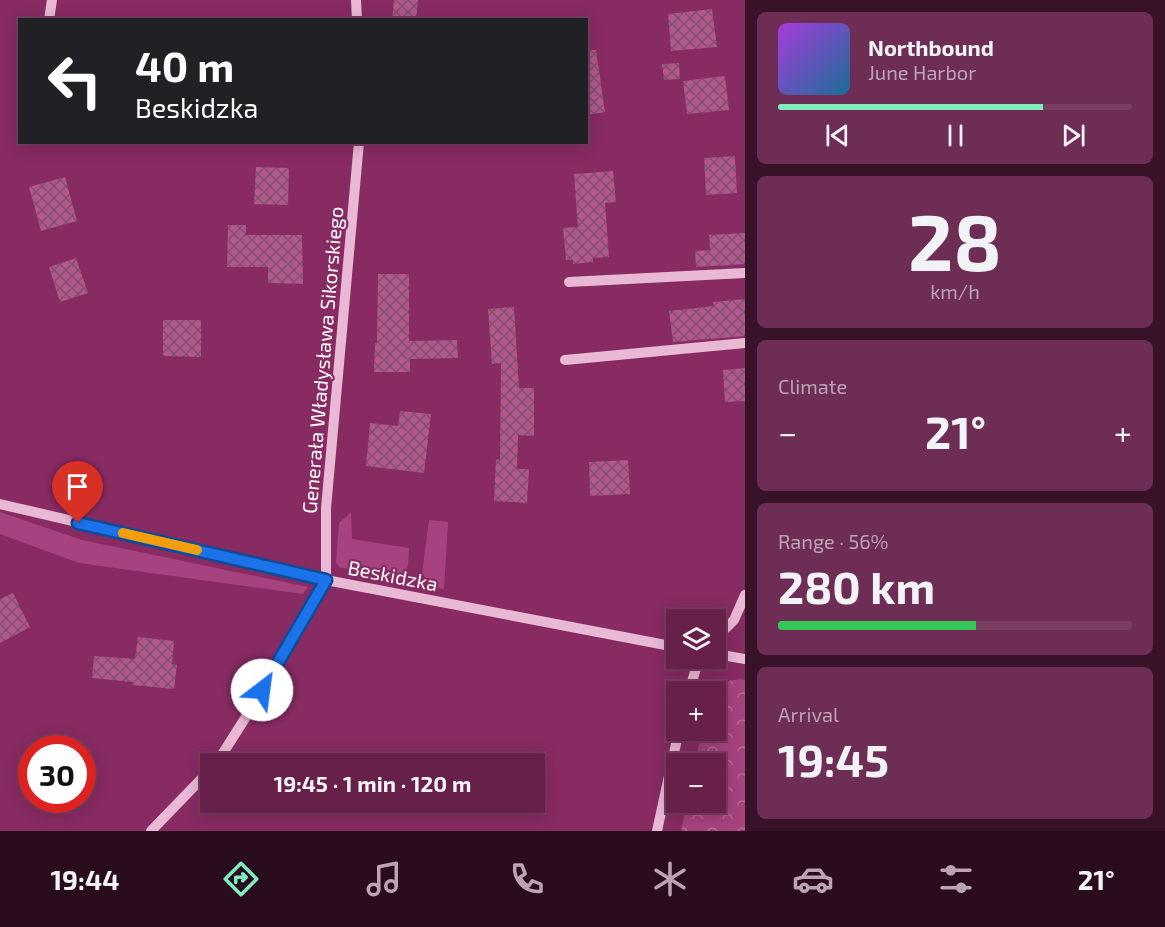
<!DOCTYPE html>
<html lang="en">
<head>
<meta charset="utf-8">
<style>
  body { margin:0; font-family:"Exo 2",sans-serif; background:#6e2d54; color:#f1f3f6; height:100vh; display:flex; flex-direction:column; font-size:22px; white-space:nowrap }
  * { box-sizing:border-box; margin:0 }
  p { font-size:20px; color:#bca3b5 }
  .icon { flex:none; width:33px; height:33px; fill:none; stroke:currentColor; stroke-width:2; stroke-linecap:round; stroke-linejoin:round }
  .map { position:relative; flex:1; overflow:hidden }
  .details { display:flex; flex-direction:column; gap:12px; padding:12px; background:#381229; width:420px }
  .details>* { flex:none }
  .banner { position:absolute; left:18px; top:18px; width:570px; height:126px; border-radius:0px; box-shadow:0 3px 15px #0003,0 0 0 2px #793e62; background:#202124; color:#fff; overflow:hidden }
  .tools { position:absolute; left:666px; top:609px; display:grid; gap:12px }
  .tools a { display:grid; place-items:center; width:60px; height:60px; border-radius:0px; background:#66204a; box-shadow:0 3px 15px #0003,0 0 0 2px #793e62; font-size:30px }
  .speed { position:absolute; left:18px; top:735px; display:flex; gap:12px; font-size:30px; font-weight:700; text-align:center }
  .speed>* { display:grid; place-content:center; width:78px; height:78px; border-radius:50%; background:#66204a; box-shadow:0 3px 15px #0003,0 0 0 2px #793e62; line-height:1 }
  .speed .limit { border:9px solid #d22; background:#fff; color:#111 }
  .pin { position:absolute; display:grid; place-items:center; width:51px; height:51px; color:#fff; margin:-62px -26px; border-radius:50% 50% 50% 0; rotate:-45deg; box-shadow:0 0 6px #0007 }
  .pin .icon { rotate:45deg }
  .me { position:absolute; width:66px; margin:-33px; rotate:30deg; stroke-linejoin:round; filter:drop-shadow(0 0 4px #0008) }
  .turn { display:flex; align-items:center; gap:21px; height:126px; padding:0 18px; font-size:27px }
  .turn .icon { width:78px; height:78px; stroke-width:2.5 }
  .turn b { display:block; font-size:42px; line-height:51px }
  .big { font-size:45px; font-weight:700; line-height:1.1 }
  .details .tile { flex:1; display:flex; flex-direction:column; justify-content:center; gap:9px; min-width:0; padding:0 21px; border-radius:9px; background:#6e2d54 }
  .details .dial { align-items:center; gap:0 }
  .dial b { font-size:78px; line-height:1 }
  .song { display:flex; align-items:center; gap:18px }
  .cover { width:72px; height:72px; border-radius:9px; background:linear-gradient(135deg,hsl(280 70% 55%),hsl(200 70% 35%)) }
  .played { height:6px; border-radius:3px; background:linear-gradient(90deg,#80eebc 75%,#793e62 75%) }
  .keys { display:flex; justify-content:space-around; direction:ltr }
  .heat { display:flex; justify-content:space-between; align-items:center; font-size:33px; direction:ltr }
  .charge { height:9px; border-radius:4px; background:linear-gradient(90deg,#34c759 56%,#793e62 0) }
  .trip { position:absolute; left:200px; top:753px; width:345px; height:60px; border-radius:0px; background:#66204a; box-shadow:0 3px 15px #0003,0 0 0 2px #793e62; font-weight:700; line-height:60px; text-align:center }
  .menu { display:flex; height:96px; justify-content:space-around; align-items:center; background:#290d1e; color:#bca3b5 }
  .menu .icon { width:42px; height:42px }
  .menu .current { color:#80eebc }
  .menu b { font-size:27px; color:#f1f3f6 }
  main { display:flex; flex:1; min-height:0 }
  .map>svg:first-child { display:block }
</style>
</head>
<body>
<main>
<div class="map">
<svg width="745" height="831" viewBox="0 0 745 831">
  <defs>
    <pattern id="forest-crowns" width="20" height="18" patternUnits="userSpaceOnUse" patternTransform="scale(1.5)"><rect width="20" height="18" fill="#a6437f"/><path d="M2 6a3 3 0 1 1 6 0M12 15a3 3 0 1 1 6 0" fill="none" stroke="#b86999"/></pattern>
    <pattern id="building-cross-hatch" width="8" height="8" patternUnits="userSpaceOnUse" patternTransform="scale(1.5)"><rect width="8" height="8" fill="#b1578d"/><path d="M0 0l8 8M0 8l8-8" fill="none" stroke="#7e526c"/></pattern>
  </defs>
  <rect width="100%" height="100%" fill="#882b63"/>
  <path fill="#a6437f" d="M0,512l82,28 226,47 -5,7 -224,-31 -79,-29z
    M351,512l1,27 57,9c-1,15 1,24 -13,32l-57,-13 -3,-5 3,-39z
    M429,520l19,2 -4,67 -10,-2 -12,-13z"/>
  <path fill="url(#forest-crowns)" d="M740,679l5,1v151h-64l6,-28 29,-1v-38l-21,-1 7,-32 14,-1v-37l13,-12z"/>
  <path fill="url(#building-cross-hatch)" d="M394,0h24l-2,20h-24z
    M712,9l5,38 -46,4 -3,-37z
    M586,50h10l9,62 -19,3z
    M679,63l1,16 -16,1 -2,-16z
    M725,76l4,34 -42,4 -4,-33z
    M735,156l2,37 -31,2 -2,-37z
    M256,167l33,1 -1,37 -34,-1z
    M613,171l3,31 -11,1 4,54 -16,1v4l-20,2v-4h-7l-3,-32 15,-1 -4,-53z
    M65,177l12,44 -36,10 -12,-44z
    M228,225h18v10h56l1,49 -35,-1v-16h-41z
    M745,233v31l-49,3 -1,-16 15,-1 -1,-15z
    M76,258l12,35 -28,9 -11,-35z
    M378,274h31v67l48,-1 1,18 -48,1v13h-36l1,-29h2z
    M745,299v37l-72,6 -4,-31 45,-5 -1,-4z
    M514,307l5,81h15v48l-16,-1 -1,34h12l-2,34 -33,-2 2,-42 4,1 1,-97 -9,1 -4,-55z
    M163,320h38v37l-38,-1z
    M745,368v33l-20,1 -2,-32z
    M400,411l31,3 -7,59 -58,-7 4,-43 28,3z
    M628,460l2,34 -40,2 -1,-34z
    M13,593l17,34 -30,16v-44z
    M138,637l36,4 -2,23 5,1 -3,24 -42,-4 1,-3 -41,-4 2,-22 41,3z"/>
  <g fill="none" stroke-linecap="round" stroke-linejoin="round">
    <path stroke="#e8b8d5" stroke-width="10" d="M356,0l1,20
      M49,20l3,-20
      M569,282l176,-9
      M565,360l180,-17
      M0,504l326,76 350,67
      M716,638l18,-18 11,-25
      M716,654l29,5
      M689,692l10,-34
      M216,764l35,-55 75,-129v-72l33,-366
      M151,831l59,-61
      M657,831l22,-101"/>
  </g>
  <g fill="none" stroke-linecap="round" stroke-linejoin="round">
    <defs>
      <path id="route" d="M78,523l248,57 -64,110"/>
    </defs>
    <use href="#route" stroke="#114b97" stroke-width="15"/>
    <use href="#route" stroke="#1a73e8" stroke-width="10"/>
    <path stroke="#f59e0b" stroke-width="10" d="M123,533l74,17"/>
  </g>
  <g text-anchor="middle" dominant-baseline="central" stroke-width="4.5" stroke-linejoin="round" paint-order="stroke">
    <g font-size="20" fill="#fff" stroke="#882b63">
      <text transform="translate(322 360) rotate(-85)">Generała Władysława Sikorskiego</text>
      <text transform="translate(393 575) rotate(11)">Beskidzka</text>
    </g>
  </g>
</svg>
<div class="tools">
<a><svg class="icon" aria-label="layers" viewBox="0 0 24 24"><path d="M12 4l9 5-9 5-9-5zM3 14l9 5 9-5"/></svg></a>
<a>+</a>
<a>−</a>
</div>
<div class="speed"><div class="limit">30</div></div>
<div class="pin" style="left:78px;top:523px;background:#d93025"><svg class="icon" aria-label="arrive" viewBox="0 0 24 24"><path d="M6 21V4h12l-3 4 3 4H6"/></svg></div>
<svg class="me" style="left:262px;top:690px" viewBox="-20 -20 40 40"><circle r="19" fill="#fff"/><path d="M0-13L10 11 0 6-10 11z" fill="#1a73e8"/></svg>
<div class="trip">19:45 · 1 min · 120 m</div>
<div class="banner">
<div class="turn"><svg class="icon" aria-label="left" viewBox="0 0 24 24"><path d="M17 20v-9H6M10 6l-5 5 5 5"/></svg><div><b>40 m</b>Beskidzka</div></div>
</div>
</div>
<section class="details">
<div class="tile">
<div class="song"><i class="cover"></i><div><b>Northbound</b><p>June Harbor</p></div></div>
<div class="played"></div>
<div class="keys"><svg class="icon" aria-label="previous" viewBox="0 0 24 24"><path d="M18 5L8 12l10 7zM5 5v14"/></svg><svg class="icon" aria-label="pause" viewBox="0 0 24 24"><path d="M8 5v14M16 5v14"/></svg><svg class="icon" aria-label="next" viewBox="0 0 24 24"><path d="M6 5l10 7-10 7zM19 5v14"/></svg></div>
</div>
<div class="tile dial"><b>28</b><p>km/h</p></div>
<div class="tile"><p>Climate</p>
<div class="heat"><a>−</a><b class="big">21°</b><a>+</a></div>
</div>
<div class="tile"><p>Range · 56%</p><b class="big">280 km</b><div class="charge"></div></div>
<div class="tile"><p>Arrival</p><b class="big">19:45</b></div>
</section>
</main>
<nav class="menu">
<b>19:44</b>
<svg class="icon current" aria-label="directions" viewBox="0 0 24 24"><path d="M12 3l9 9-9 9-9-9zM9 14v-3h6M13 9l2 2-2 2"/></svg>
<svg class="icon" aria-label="music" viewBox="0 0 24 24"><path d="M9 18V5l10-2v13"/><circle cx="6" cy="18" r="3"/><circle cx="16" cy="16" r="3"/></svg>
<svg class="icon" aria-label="phone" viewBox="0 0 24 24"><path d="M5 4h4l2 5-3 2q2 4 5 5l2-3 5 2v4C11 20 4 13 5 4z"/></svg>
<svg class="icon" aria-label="climate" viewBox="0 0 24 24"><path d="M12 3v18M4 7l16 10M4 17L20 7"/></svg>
<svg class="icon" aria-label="car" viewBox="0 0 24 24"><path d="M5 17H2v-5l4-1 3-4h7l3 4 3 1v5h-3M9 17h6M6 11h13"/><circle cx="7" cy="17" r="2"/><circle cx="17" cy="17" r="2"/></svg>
<svg class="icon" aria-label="filters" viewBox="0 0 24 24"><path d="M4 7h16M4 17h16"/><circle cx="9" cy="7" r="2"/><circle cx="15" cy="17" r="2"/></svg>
<b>21°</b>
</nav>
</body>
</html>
